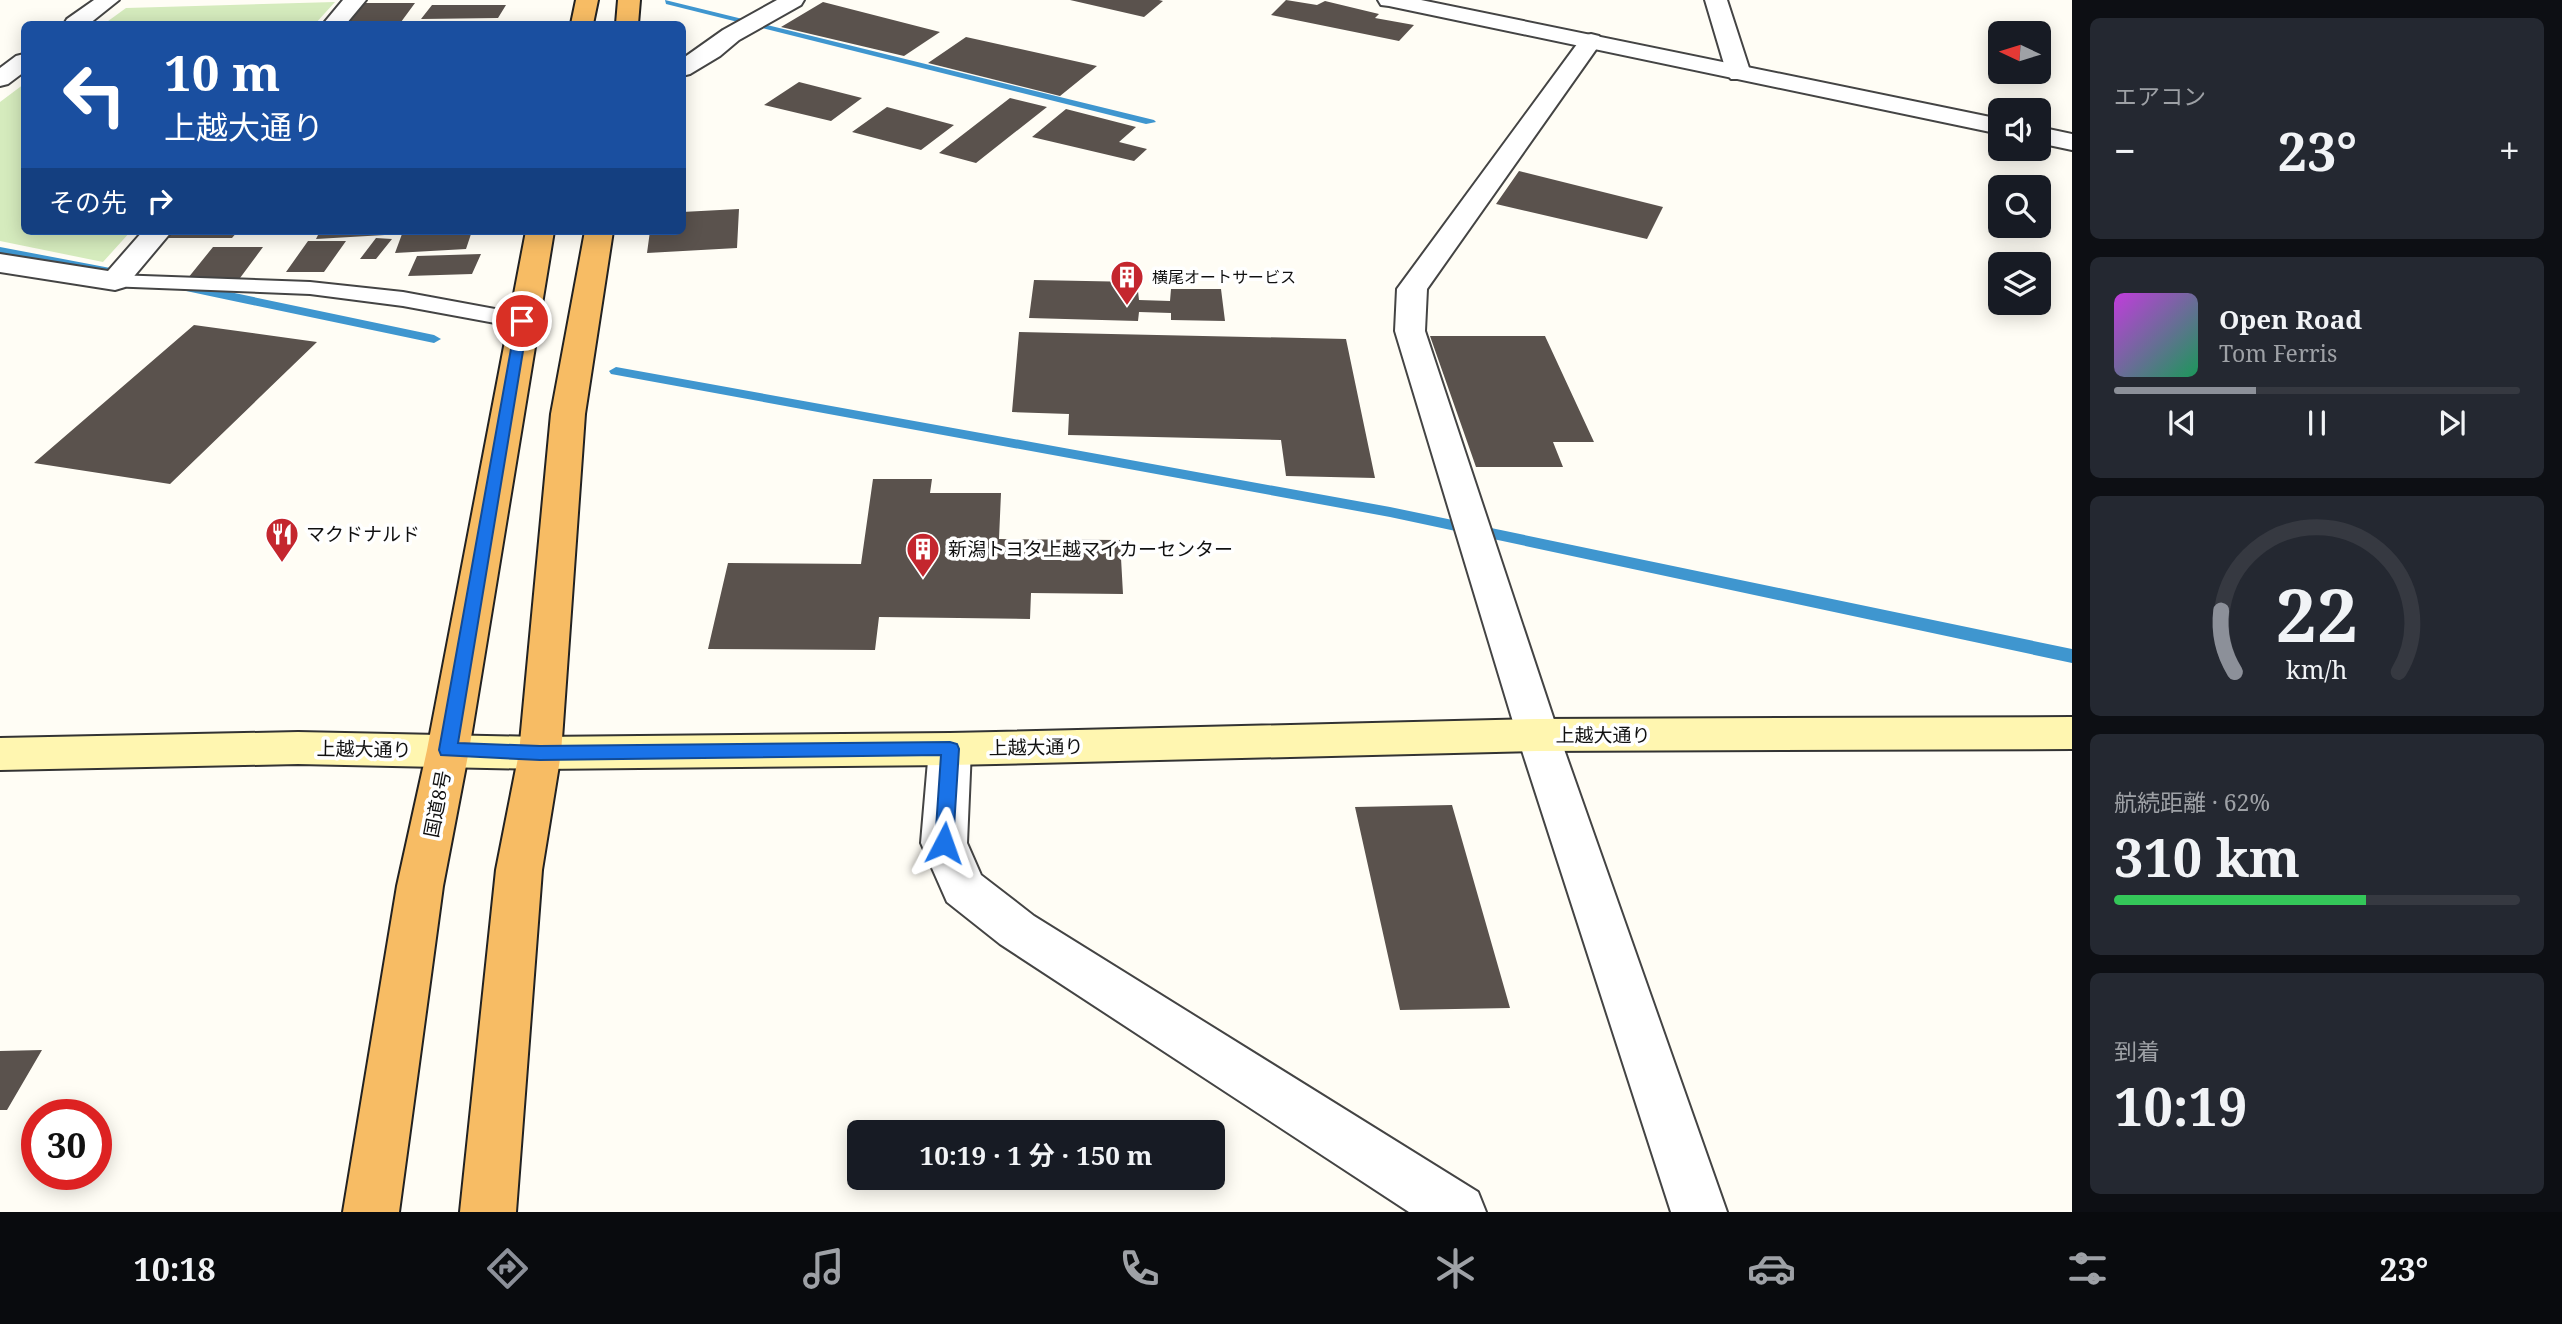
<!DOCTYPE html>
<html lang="ja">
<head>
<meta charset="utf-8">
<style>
  body { margin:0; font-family:"Noto Serif","Noto Sans JP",serif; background:#242831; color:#f1f3f6; height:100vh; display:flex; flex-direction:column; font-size:26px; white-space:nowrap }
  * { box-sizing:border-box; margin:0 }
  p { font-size:23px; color:#9ea1a6 }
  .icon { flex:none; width:38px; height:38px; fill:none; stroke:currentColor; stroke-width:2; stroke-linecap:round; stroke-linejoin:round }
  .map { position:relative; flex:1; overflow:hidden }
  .details { display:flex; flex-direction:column; gap:18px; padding:18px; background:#0d0f14; width:490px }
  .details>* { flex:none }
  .hud { position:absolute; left:21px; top:21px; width:665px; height:214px; border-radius:10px; box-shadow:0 4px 18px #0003; background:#1a4fa0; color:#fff; overflow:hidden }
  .needle { width:46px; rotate:274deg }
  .buttons { position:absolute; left:1988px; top:21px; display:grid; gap:14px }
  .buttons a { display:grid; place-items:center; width:63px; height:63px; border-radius:10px; background:#171b24; box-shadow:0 4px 18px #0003; font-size:35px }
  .speed { position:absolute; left:21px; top:1099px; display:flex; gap:14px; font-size:35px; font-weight:700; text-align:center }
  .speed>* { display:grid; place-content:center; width:91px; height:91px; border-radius:50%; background:#171b24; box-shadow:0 4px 18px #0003; line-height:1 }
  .speed .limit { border:10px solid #d22; background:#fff; color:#111 }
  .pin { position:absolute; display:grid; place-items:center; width:60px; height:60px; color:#fff; margin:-30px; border:4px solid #fff; border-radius:50%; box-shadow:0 2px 7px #0007 }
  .me { position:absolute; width:77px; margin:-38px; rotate:4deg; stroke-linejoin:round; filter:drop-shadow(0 0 5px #0008) }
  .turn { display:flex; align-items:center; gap:24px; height:147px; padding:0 28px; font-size:32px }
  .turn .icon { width:91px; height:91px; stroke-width:2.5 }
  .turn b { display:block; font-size:49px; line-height:60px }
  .then { display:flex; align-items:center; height:66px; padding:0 28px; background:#0003; gap:14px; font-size:26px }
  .big { font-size:52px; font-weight:700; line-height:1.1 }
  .details .card { flex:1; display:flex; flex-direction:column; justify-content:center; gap:10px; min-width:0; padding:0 24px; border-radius:10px; background:#242831 }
  .details .dial { align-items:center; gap:0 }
  .dial svg { height:182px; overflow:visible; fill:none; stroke:#363941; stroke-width:7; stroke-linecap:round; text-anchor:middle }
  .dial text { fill:#f1f3f6; stroke:none }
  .song { display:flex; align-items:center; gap:21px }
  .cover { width:84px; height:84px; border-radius:10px; background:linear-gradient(135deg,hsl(290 70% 55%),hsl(150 70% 35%)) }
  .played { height:7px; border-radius:4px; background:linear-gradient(90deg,#8c9099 35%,#363941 35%) }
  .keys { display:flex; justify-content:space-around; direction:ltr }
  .heat { display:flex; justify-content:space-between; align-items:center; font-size:38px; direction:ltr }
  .charge { height:10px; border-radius:5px; background:linear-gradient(90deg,#34c759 62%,#363941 0) }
  .trip { position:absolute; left:847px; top:1120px; width:378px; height:70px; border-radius:10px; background:#171b24; box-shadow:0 4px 18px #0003; font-weight:700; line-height:70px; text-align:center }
  .tabs { display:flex; height:112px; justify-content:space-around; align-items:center; background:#090b0e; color:#9ea1a6 }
  .tabs .icon { width:49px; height:49px }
  .tabs .on { color:#8c9099 }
  .tabs b { font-size:32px; color:#f1f3f6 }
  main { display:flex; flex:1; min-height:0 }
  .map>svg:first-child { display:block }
</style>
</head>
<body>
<main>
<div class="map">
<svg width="2072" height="1212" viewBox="0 0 2072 1212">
  <rect width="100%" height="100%" fill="#fffdf5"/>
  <path fill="#d5ebbd" d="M335,2l-20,22h-211l22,-16z
    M24,84v147h107l-28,31 -103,-21v-139z"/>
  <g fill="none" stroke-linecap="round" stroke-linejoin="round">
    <path fill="#3f96cf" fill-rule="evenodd" d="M665,0l489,120 2,2 -10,2 -480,-120z
      M0,247l126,24 7,4 -7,4 -126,-24z
      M177,281l257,54 7,4 -7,4 -262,-55 -2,-3z
      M616,367l774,140 682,142v14l-682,-146 -779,-143 -2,-3z"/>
  </g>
  <path fill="#5a524d" d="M1070,0h89l4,1 -19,16z
    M1286,0l31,5 8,-4 54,13 -4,4 39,7 -15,16 -128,-26z
    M823,2l117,30 -36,24 -123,-29z
    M351,3h64l-14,19h-65z
    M432,5h74l-8,13 -77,1z
    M966,37l131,29 -37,30 -132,-33z
    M799,82l63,16 -31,23 -67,-16z
    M1010,98l37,9 -71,56 -37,-10z
    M887,107l67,18 -33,25 -69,-18z
    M1066,109l70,18 -17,15 28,7 -13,12 -102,-24z
    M1519,171l144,36 -16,32 -151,-35z
    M739,209l-2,39 -90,5 3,-22h32v-19z
    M164,231h74l-6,7h-74z
    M320,231h152l-6,18 -71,4 7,-19 -86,5z
    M376,238l16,1 -16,20h-16z
    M308,241h38l-22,31h-38z
    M213,247h50l-23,31h-52z
    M481,254l-9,20 -64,2 9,-20z
    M1034,280l103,2 2,18 31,1 1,-12h50l4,32 -54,-1v-7l-32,-1 -1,9 -109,-3z
    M194,325l123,17 -147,142 -136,-21z
    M1019,332l327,7 29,139 -89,-2 -5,-36 -213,-5 1,-21 -57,-2z
    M1430,336h115l49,106h-41l10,25h-87z
    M873,479h59l-2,14h71l-2,46 121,1 3,54 -92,-1 -1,26 -151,-2 -4,33 -167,-1 20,-86 133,1z
    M1452,805l58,203 -110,2 -45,-203z
    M42,1050l-35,60h-7v-59z"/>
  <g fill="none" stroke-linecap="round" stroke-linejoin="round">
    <defs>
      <path id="service" d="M115,275l195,7 93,10 119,22 8,2 3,5 -3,5 -8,2 -119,-22 -93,-12 -203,-8 -3,-5 3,-5z"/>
      <path id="minor" d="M94,0h25l-30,24h-25l3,-5z
        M343,0h23l-20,24h-23z
        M777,0h27l-3,5 -62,35 -19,16 -30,18 -8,2v-17l41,-29z
        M1705,0h22l24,74 -4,5h-16l-4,-5z
        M1591,34l8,2 3,5 -175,248 -2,42 134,404 168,477h-56l-154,-477 -122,-404 2,-42 186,-253z
        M24,54v18l-16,12 -8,2v-18l16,-12z
        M143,231h29l-47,56 -10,3 -115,-18v-18l108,17z
        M950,733l15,4 6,12 -4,94 14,32 53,41 444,276 8,20h-77l-409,-268 -53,-42 -26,-59 8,-94 6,-12z"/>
      <path id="tertiary" d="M1378,0h43l579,119v15l-611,-128 -8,-1z
        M2039,127l33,7v16l-33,-7z"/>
      <path id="secondary" d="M2072,717v32l-534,2 -588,14 -410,4 -242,-5 -298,6v-32l298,-6 242,5 410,-4 588,-14z"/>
      <path id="trunk" d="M576,0h22l-5,24h-22z
        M618,0h22l-2,24h-22z
        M526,231h28l-85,519 -26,136 -44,326h-56l54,-326 30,-136z
        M585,231h28l-28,183 -24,339 -19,117 -26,342h-56l36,-342 23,-117 32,-339z"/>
    </defs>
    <use href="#service" stroke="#444" stroke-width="4"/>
    <use href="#minor" stroke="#444" stroke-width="4"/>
    <use href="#tertiary" stroke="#444" stroke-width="4"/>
    <use href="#secondary" stroke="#333" stroke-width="4"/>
    <use href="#trunk" stroke="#222" stroke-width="4"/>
    <use href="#service" fill="#fff" fill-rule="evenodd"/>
    <use href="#minor" fill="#fff" fill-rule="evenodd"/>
    <use href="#tertiary" fill="#fff" fill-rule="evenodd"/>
    <use href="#secondary" fill="#fff6b0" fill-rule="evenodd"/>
    <use href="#trunk" fill="#f7bc64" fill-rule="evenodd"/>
  </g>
  <path fill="#1a73e8" stroke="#114b97" stroke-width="2" d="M522,317l6,4 -70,422 82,3 410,-4 7,2 2,5 -6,94 -2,5 -7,3 -6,-3 -3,-5 6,-88 -401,5 -99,-5 -2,-5 77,-429z"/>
  <defs>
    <symbol id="building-pin" viewBox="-11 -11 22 30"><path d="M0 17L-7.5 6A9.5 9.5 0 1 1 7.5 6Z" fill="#c4262e" stroke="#fff"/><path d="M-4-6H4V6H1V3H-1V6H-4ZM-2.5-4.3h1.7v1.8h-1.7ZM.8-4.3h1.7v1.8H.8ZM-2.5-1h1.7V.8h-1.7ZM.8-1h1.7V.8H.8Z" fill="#fff"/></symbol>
    <symbol id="restaurant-pin" viewBox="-11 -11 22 30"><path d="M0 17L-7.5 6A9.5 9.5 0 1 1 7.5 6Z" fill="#c4262e" stroke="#fff"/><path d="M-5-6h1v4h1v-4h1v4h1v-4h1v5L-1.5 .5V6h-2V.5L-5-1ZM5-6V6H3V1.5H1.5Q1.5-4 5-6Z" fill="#fff"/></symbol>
  </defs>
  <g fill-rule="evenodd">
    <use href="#building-pin" x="1108" y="258" width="38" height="52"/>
    <use href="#restaurant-pin" x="263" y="515" width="38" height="52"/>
    <use href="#building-pin" x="904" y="530" width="38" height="52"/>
  </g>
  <g text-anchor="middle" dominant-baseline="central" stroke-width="7" stroke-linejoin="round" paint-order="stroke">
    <g font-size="16" fill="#111" stroke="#fff" text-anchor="start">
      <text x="1152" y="277">横尾オートサービス</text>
    </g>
    <g font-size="19" fill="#111" stroke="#fff" text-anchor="start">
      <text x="306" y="534">マクドナルド</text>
      <text x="948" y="549">新潟トヨタ上越マイカーセンター</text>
    </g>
    <g font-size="19" fill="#111" stroke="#fff">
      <text x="1603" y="735">上越大通り</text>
      <text transform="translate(1036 747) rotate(-1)">上越大通り</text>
      <text transform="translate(364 749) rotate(1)">上越大通り</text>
      <text transform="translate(437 804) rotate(-79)">国道8号</text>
    </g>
  </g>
</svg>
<div class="buttons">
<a><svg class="needle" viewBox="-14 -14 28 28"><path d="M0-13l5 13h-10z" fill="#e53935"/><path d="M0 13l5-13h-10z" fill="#9ea1a6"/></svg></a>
<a><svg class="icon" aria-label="sound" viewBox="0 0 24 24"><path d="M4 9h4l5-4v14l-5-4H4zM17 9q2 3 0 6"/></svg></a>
<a><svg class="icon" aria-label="search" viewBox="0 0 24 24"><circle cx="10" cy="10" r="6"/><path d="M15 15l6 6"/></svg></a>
<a><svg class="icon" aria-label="layers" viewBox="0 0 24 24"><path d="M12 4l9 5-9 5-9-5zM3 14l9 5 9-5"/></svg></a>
</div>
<div class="speed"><div class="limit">30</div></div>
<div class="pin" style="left:522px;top:321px;background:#d93025"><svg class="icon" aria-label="arrive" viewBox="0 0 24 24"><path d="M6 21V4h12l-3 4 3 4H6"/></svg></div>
<svg class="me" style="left:944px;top:843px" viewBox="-20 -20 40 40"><path d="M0-17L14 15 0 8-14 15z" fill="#1a73e8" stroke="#fff" stroke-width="4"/></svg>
<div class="trip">10:19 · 1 分 · 150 m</div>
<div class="hud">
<div class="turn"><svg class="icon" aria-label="left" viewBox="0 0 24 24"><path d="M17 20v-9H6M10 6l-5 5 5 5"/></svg><div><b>10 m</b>上越大通り</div></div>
<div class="then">その先<svg class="icon" aria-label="right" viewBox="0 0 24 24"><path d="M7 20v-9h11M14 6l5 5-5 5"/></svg></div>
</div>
</div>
<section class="details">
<div class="card"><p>エアコン</p>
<div class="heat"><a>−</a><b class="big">23°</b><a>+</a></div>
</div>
<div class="card">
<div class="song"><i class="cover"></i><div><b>Open Road</b><p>Tom Ferris</p></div></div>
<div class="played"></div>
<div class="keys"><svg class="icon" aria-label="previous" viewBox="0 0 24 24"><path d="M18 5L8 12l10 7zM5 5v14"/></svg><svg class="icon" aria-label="pause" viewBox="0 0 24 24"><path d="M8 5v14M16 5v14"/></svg><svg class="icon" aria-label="next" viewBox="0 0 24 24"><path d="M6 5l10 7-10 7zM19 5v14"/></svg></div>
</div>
<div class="card dial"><svg viewBox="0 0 100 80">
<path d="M14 69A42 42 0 1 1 86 69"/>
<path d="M14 69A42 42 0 0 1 8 42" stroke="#8c9099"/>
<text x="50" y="56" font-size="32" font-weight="700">22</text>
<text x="50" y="72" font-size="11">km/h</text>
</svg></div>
<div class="card"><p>航続距離 · 62%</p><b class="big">310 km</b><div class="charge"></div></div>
<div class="card"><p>到着</p><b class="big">10:19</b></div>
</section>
</main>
<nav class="tabs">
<b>10:18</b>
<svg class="icon on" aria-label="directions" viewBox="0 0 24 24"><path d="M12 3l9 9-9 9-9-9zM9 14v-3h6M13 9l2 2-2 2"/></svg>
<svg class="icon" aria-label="music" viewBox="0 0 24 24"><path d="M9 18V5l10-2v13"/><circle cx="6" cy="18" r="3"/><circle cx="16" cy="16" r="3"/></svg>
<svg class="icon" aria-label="phone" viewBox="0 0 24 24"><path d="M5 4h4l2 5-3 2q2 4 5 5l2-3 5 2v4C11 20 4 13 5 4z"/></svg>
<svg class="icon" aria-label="climate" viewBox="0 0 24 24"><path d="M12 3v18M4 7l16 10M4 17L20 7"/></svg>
<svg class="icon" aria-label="car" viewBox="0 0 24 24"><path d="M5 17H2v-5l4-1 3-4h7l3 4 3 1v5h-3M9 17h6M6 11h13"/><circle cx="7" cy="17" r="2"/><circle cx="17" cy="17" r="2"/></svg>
<svg class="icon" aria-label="filters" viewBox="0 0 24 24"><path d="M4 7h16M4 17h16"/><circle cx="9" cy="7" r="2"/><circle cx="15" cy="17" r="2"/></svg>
<b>23°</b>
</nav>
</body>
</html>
